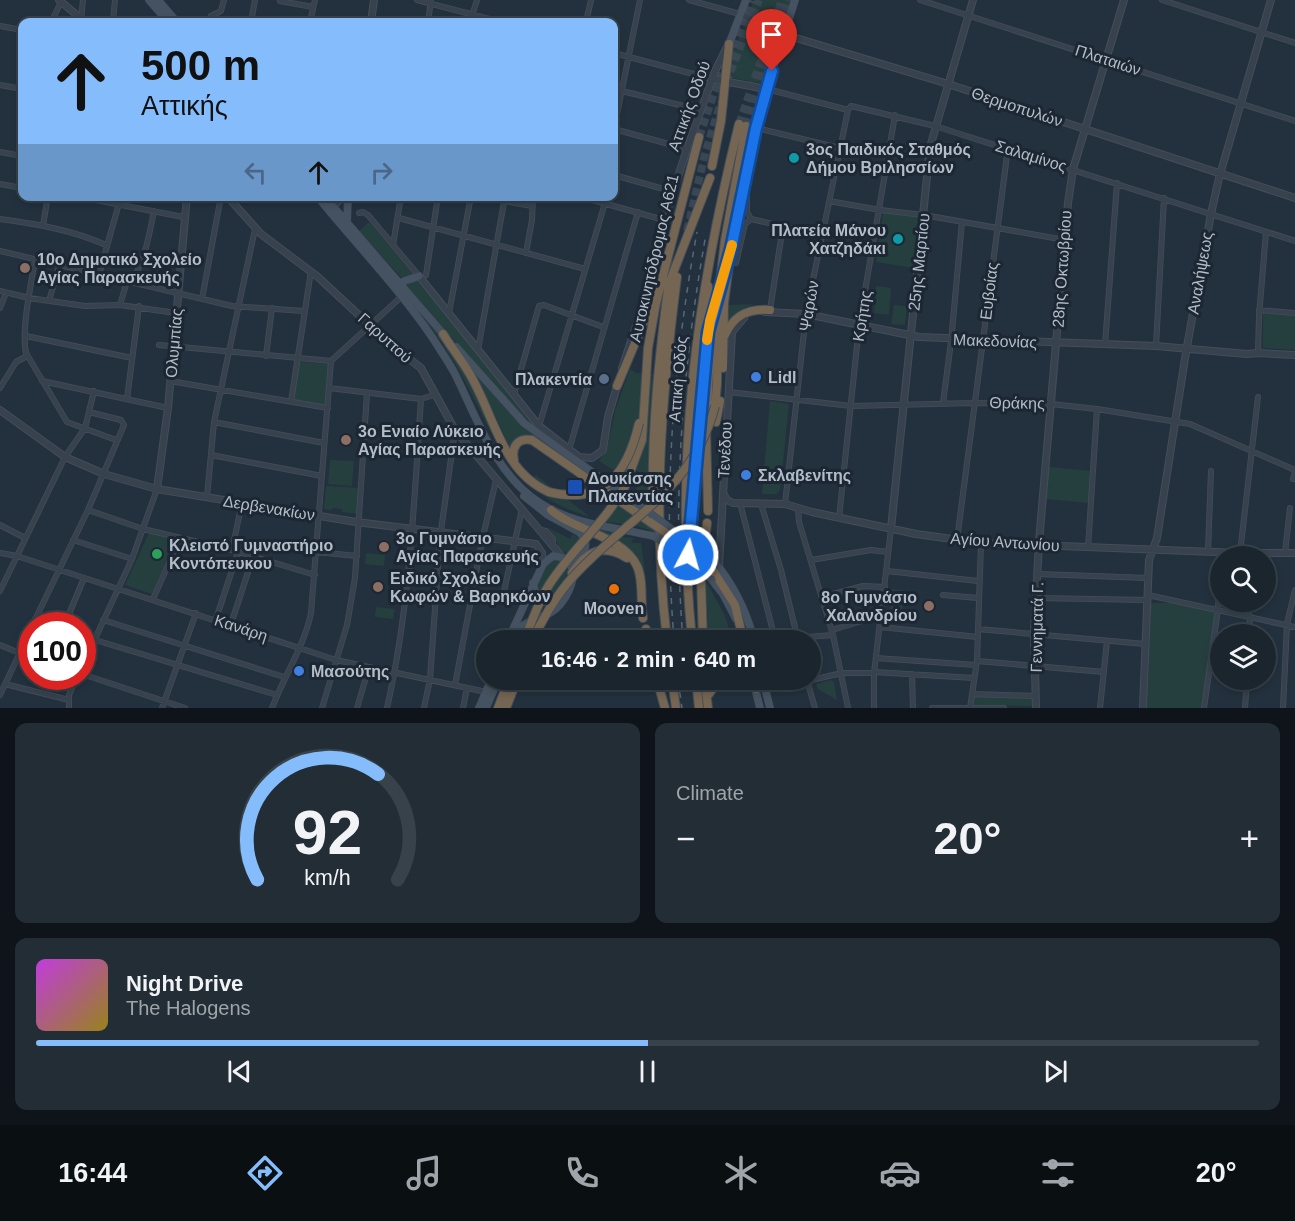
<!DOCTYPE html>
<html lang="en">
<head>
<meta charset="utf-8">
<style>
  body { margin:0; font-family:Helvetica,sans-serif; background:#232d36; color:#f1f3f6; height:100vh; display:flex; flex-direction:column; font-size:22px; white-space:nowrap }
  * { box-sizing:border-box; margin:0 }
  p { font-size:20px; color:#9fa5aa }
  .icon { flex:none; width:33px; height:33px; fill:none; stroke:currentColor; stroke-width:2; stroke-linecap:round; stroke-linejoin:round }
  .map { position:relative; height:708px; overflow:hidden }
  .drawer { display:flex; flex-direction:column; gap:15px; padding:15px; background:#0e1419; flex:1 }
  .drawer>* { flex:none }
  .top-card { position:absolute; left:18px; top:18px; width:600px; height:183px; border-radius:12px; box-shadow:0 3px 9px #0003,0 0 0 2px #38424a; background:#85bdfc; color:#111; overflow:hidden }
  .buttons { position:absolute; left:1210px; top:546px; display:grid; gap:12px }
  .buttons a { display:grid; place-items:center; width:66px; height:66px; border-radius:50%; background:#1a252e; box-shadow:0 3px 9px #0003,0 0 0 2px #38424a; font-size:30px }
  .speed { position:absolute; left:18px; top:612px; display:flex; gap:12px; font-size:30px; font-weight:700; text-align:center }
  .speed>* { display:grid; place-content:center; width:78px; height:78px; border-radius:50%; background:#1a252e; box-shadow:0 3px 9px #0003,0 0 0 2px #38424a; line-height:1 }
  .speed .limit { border:9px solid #d22; background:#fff; color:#111 }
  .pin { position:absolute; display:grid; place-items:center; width:51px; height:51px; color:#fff; margin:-62px -26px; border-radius:50% 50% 50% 0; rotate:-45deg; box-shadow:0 0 6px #0007 }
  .pin .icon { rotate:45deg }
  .me { position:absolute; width:66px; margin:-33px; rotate:6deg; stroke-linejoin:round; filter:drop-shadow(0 0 4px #0008) }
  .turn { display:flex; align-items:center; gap:21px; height:126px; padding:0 24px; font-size:27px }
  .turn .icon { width:78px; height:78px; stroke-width:2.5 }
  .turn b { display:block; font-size:42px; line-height:51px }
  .lanes { display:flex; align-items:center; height:57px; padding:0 24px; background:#0003; justify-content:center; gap:30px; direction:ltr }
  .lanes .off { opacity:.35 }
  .big { font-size:45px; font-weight:700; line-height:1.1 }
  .drawer .card { flex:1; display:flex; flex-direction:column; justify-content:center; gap:9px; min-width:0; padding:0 21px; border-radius:12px; background:#232d36 }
  .drawer .dial { align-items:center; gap:0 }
  .dial svg { height:156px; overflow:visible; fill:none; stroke:#38424a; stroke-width:7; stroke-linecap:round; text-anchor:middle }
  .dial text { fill:#f1f3f6; stroke:none }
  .song { display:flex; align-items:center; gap:18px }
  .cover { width:72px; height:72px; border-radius:9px; background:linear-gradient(135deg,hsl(290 70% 55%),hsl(50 70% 35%)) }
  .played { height:6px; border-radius:3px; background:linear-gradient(90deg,#85bdfc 50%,#38424a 50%) }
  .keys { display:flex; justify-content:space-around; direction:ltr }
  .heat { display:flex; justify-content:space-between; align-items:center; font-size:33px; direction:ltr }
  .drawer .tiles { flex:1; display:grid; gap:15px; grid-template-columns:1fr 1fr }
  .card:last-child { grid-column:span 2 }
  .trip { position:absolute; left:476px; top:630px; width:345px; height:60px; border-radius:30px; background:#1a252e; box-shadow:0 3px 9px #0003,0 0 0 2px #38424a; font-weight:700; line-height:60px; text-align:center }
  .menu { display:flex; height:96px; justify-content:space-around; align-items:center; background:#0a0f12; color:#9fa5aa }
  .menu .icon { width:42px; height:42px }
  .menu .selected { color:#85bdfc }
  .menu b { font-size:27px; color:#f1f3f6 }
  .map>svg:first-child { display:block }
</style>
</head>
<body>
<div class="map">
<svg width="1295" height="708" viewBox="0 0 1295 708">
  <rect width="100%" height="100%" fill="#23313e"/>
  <path fill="#253f3f" d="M754,0h38l-10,28 -33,-15z
    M747,21l29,14 2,3 -13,43 -4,2 -29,-5 -3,-3 4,-23z
    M883,212l38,5 -2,11h-4l-1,7h4l-4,33 -38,-6z
    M369,222l45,52v2l-10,3 -4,-3 -41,-45z
    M416,280l5,3 115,142 -2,1 -25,-23 -102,-117 1,-3z
    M876,286l15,2 -2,27 -15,-2z
    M754,304l-12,5 -14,11 1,-15z
    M894,305l13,1 -2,19 -14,-1z
    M1263,313l32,2v35l-32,-2z
    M424,315l35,43 57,113c-19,-22 -30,-50 -44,-76 -14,-28 -30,-54 -50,-79z
    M299,362l30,2 -3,42 -33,-6z
    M468,363l52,59 19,16 -10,-3 -7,1 -11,14 -28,-61z
    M630,369l6,4 17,1 -4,76 2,54 -15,-10 2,-23 -13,-4 -5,7 -21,-13 8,-11 8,-39z
    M770,401l19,3 -9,86 -4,4h-14z
    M330,460l24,1 -2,25 -24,-2z
    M1049,467l42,4 -2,32 -43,-4z
    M536,475l54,42c-24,-7 -43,-17 -62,-33z
    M326,486l34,2 -2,26 -16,-2v-3l-10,-1v2l-8,-1z
    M619,502l51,35 -33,-11 -35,-5z
    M586,525l38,8 -2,4 12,1 -3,3 2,2h8l4,29c-9,-25 -37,-34 -59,-47z
    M549,528l21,11 3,-5 8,6 -10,15 -11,-5 -5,-13z
    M149,533l26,7 -23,54 -27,-9z
    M366,553l19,2 -1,11 -19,-2z
    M557,559c9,2 12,8 12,16l-18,26 -13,-7c-2,-14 4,-32 19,-35z
    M706,581l18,33 9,26h-24z
    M891,589l14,2 -1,9 -14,-1z
    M891,600l12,1 -1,21 -13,-2z
    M1151,603h20l42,7 3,-2 -14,100h-55z
    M376,607l19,2 -2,10 -18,-2z
    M831,680l3,2 3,18 -19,-11 -2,-5z
    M974,696l59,3v7l-60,-1z"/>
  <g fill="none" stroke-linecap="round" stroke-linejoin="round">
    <path stroke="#394653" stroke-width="8" stroke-dasharray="8 4" stroke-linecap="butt" d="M726,83l33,-83
      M739,124l43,-124
      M746,126l17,-57 25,-69
      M699,137l21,-61 31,-76
      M687,231l18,-77 16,-52"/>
    <defs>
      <path id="minor" d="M417,0l84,22
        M689,0l51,14
        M920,0l375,121
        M1162,0l133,43
        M280,1l33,6
        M211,16l10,-5 3,-11
        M81,20l2,-20
        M51,22l10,-20
        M113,22l2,-22
        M251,22l4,-22
        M310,22l5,-22
        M428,22l3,-22
        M470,22l7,-22
        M586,22l5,-22
        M0,26l22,4
        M614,53l98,26
        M0,85l22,4
        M767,89l81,21
        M622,91l78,19
        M756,128l84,20
        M614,129l26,-129
        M614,129l73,20
        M0,152l22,4
        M614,175l60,17
        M0,184l22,4
        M747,184v28l4,7
        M75,196l108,21 3,3
        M578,196l86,24
        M504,201l28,5
        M829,201l51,9 44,5 141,25
        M359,213l4,-1 5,3 51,61
        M399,218l186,51
        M0,219c37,5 72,11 106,26
        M751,219l71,16
        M43,225l5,-29
        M393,245l8,-49
        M0,251l232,55 72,5
        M526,253l6,-33 1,-24
        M35,260c-4,24 -14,71 -9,93l41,69 49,18
        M736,263l9,-39 6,-5
        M99,275l22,-79
        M426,275l12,-79
        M131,282c14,-20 18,-47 23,-71
        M0,291l29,7 56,8 35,-1 56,8
        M202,299l19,-103
        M49,301l10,-35
        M120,305l7,-24
        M0,308l6,-15
        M770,310l13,-84
        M1259,310l36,3
        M449,313l22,-117
        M26,336l106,22
        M159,345l172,16
        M1105,345l12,-162
        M1156,346l8,-148
        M478,350l27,-154
        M1258,353l1,-37 7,-84
        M266,356l6,-48
        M331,361l70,-64
        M42,381l126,27
        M170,381l158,27
        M0,388l16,-26 11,-6
        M329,388l92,11
        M729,392l122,14 124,-3 76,1 46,5 93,15 105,46
        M514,394l25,-88 5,-1 59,22
        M127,399l12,-93
        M291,402l20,-131
        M943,403l8,-61 11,-120
        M214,422l110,21
        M539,426l66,-223
        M569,450l69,-238
        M211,455l111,21
        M1293,479l2,-7
        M207,497l7,-75 41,-193
        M740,503l35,136
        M761,504l20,66 17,70
        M785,504l21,-190 42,-204 3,-4 84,20 360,115
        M798,508l1,14 34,113 15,73
        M88,510l55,19 89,21 83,25
        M839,518l20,-192 36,-211
        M0,525l25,13
        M541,530l5,1 7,8v6
        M73,540l59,19
        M957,540l51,-392
        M1088,548l9,-139
        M232,550l10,-47
        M316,552l41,4
        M1208,552l3,-81
        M0,553l17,3 319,104 150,32
        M1240,553l18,-156
        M1285,553l5,-45
        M811,560l60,-10 17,2
        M887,571l91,10
        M1038,574l110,4
        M0,591l65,-134 20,-29 9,-37
        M943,595l35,3
        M1148,595l147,32
        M503,596l19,-87
        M822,597l41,-11 22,1
        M1036,598l111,2
        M153,599l27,-61
        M35,619l17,7
        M216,619l22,-67
        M103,620l181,57
        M231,624l22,-67
        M32,626l56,-116 36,-85 -3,-5 -32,-8
        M64,626l20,-48
        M880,627l98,10
        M978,629l167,15
        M832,630l50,-15
        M1249,634l1,-18
        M82,636l195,59
        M769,640l64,-5
        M0,645l32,13
        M876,658l100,7
        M977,661l127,11
        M82,667l50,-108 25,-70
        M874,672l100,6
        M82,674l103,34
        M912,674l1,34
        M807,680l8,28
        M807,681l35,-8h32
        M5,684l64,16
        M455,685l27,-144 14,-61
        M972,694l64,2
        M0,695l32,-68
        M69,708v-13l8,-19
        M162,708l34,-95
        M272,708c12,-32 32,-61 39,-95l20,-252
        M322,708l25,-83 8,-47 12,-185
        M357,708l12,-41
        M387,708c23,-101 27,-206 34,-309l13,-4
        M424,708l6,-29 10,-141 15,-108
        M463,708l4,-20
        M874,708v-35l17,-144
        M932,708h72
        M970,708l7,-47 4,-118
        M1100,708l7,-67
        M1204,708l14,-99 3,-56
        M1245,708l2,-28
        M1283,708l4,-84 8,-34"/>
      <path id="tertiary" d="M59,0l26,22
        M740,14l43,20 165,50 347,114
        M371,22l3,-22
        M712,79l55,10
        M227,196l34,38 57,43 73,68 30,23 34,62 108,128
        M331,208l13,-12
        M419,276l120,150 40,31 13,1 11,-8 5,-33 10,-34
        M765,312l41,2 113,23 237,9 91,8 11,-1 37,2
        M622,368l26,-78 16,-70 23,-71 28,-78 13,-26
        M0,410l65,47 39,17 53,15 199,33 180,22 6,9 1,11
        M157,489l11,-81 19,-212
        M723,493l4,7 6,3 52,1 27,8 104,22 65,9 259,10h55
        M891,529l39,-382 43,-147
        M719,567l13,-235 12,-14
        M1036,708l-2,-75 5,-91 29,-339 5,-34 51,-169
        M1143,708l6,-148 8,-22 29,-186 25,-138 8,-36 52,-178"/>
      <path id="secondary" d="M149,0l19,22
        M158,0l19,22
        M729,44l17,-44
        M746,176l19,-83 30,-93
        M317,196c38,47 81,91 115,141 8,13 17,25 24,39 22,45 40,99 84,127 33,22 75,24 113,33
        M324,196l122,141
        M326,196h14
        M347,223l1,-27
        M399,283l20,-7
        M456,347l68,76 125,90
        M524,496l24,19 31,17c13,13 5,26 -12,28
        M712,559c21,24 34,51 42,81
        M712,580l11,14 13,25
        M533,583c2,13 8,21 22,20
        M508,640l35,-76 10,-8c7,0 13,2 17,8 9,15 -6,41 -20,49 -8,4 -18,6 -26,12 -5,3 -7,10 -10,15
        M753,680l7,28
        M763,680l7,28
        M479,708l12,-28
        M486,708l12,-28"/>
      <path id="motorway" d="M712,166l9,-45 8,-77
        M730,253l16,-77
        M720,283l5,-43 21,-114
        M668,286l42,-108
        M708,286l1,35
        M443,334c10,16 22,30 30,46 22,40 31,93 76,112
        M725,335c9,-20 24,-27 45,-25
        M723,368l1,-65 7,-54
        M617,386l36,-86
        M715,406l2,-22 1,-85
        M716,422l4,-21
        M514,460c-3,-13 4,-23 18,-20l118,82
        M625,486l17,-46 6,-92 8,-45 43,-166
        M653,509c-2,-77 6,-152 16,-228
        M551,510c24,21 72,26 86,56 7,15 3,36 6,52
        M708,511l-2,-85 5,-89
        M690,544l11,-131
        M714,572l21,33 8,34
        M572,573c15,-22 31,-30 55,-15
        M646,629l3,11
        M667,640c-15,-125 -6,-238 10,-363
        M692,640c-18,-179 4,-342 47,-516
        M703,640l-2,-62 6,-55
        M657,680l8,28
        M672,680l4,28
        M696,680l3,28
        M747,680l9,9
        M709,694l10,-14
        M498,708l11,-28
        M506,708l11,-28
        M708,708l-2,-17 4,-11"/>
    </defs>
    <use href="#minor" stroke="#434e5a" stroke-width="6"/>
    <use href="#tertiary" stroke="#434e5a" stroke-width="8"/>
    <use href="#secondary" stroke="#434e5a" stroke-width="8"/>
    <use href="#motorway" stroke="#424d59" stroke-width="10"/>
    <use href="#minor" stroke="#37424e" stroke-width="4.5"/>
    <use href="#tertiary" stroke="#37424e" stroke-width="6"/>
    <use href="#secondary" stroke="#455261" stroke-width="7"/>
    <use href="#motorway" stroke="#756553" stroke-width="8"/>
    <path stroke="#596776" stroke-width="1.5" stroke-dasharray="6 6" stroke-linecap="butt" d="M674,640c-11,-137 -2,-273 23,-408
      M683,640c-11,-136 -1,-272 23,-406
      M678,680l4,28"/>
    <defs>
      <path id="secondary-bridge" d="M651,514l61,45
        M653,536l33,18 26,26"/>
      <path id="motorway-bridge" d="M705,359l5,-38 17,-56
        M549,492c56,14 79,-21 90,-69
        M650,522l40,27 24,23
        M534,637c10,-20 22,-41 37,-58 53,-60 122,-87 144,-173
        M524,640c8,-18 14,-38 25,-55 22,-35 56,-62 76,-99"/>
    </defs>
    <use href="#secondary-bridge" stroke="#434e5a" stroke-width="8" stroke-linecap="butt"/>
    <use href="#motorway-bridge" stroke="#424d59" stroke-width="10" stroke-linecap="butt"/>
    <use href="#secondary-bridge" stroke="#455261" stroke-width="7"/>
    <use href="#motorway-bridge" stroke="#756553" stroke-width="8"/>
  </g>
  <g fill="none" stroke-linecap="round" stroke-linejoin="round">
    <defs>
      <path id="route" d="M688,555l20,-223 23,-83 25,-121 16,-57"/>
    </defs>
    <use href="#route" stroke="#114b97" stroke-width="15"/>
    <use href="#route" stroke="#1a73e8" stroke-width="10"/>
    <path stroke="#f59e0b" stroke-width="10" d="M707,340l3,-19 22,-76"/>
  </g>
  <g fill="#0f9aa8" stroke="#1c2733" stroke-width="2">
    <circle cx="794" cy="158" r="6"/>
    <circle cx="898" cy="239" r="6"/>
  </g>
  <g fill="#8d6e63" stroke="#1c2733" stroke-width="2">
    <circle cx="25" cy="268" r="6"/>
    <circle cx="346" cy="440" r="6"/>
    <circle cx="384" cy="547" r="6"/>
    <circle cx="378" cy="587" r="6"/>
    <circle cx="929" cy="606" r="6"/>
  </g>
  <g fill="#3f7fe0" stroke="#1c2733" stroke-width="2">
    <circle cx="756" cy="377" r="6"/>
    <circle cx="746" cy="475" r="6"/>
    <circle cx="299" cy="671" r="6"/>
  </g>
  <circle fill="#5c6f8a" stroke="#1c2733" stroke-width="2" cx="604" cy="379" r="6"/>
  <rect fill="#1a4fb4" stroke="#1c2733" stroke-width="2" x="567" y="479" width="16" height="16" rx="3"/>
  <circle fill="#2e9e5b" stroke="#1c2733" stroke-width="2" cx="157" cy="554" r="6"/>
  <circle fill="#e8710a" stroke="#1c2733" stroke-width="2" cx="614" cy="589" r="6"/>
  <g text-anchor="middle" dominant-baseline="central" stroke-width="6" stroke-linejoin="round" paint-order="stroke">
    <g font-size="16" fill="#b3bdc9" stroke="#1c2733">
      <text transform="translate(1108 60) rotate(18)">Πλαταιών</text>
      <text transform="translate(689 106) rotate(-70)">Αττικής Οδού</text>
      <text transform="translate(1017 107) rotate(18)">Θερμοπυλών</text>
      <text transform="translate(1031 156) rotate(17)">Σαλαμίνος</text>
      <text transform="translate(654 258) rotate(-77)">Αυτοκινητόδρομος Α621</text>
      <text transform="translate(919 262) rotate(-84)">25ης Μαρτίου</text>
      <text transform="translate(1062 269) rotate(-86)">28ης Οκτωβρίου</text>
      <text transform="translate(1200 273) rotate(-80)">Αναλήψεως</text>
      <text transform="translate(989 291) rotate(-83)">Ευβοίας</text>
      <text transform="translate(809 306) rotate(-80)">Ψαρών</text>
      <text transform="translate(862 316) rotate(-81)">Κρήτης</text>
      <text transform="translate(385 338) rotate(42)">Γαρυττού</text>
      <text transform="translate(995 341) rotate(2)">Μακεδονίας</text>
      <text transform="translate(174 343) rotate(-85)">Ολυμπίας</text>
      <text transform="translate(678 379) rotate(-85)">Αττική Οδός</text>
      <text transform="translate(1017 403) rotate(1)">Θράκης</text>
      <text transform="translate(725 450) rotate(-87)">Τενέδου</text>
      <text transform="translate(269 508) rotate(9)">Δερβενακίων</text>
      <text transform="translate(1005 542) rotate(4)">Αγίου Αντωνίου</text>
      <text transform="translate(1037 627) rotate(-89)">Γεννηματά Γ.</text>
      <text transform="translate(241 628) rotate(18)">Κανάρη</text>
    </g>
    <g font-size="16" font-weight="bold" fill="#b3bdc9" stroke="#1c2733" text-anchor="start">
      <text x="806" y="149">3ος Παιδικός Σταθμός<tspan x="806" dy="18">Δήμου Βριλησσίων</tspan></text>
      <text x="886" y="230" text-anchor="end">Πλατεία Μάνου<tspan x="886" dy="18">Χατζηδάκι</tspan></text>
      <text x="37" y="259">10ο Δημοτικό Σχολείο<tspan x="37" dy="18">Αγίας Παρασκευής</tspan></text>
      <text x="768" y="377">Lidl</text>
      <text x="592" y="379" text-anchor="end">Πλακεντία</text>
      <text x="358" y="431">3ο Ενιαίο Λύκειο<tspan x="358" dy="18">Αγίας Παρασκευής</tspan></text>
      <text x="758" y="475">Σκλαβενίτης</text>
      <text x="588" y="478">Δουκίσσης<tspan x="588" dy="18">Πλακεντίας</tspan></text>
      <text x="396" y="538">3ο Γυμνάσιο<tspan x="396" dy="18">Αγίας Παρασκευής</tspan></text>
      <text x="169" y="545">Κλειστό Γυμναστήριο<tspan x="169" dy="18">Κοντόπευκου</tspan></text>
      <text x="390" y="578">Ειδικό Σχολείο<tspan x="390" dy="18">Κωφών &amp; Βαρηκόων</tspan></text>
      <text x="917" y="597" text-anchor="end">8ο Γυμνάσιο<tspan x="917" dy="18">Χαλανδρίου</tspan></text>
      <text x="614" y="608" text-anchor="middle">Mooven</text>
      <text x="311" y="671">Μασούτης</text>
    </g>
  </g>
</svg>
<div class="buttons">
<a><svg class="icon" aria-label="search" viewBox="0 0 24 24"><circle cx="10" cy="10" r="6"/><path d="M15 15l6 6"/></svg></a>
<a><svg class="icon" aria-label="layers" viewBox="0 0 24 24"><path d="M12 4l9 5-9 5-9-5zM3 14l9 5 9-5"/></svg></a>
</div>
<div class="speed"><div class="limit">100</div></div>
<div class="pin" style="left:772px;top:71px;background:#d93025"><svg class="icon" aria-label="arrive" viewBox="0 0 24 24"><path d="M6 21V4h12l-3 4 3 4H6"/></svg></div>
<svg class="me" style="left:688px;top:555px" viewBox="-20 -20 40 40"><circle r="17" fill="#1a73e8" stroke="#fff" stroke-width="3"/><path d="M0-11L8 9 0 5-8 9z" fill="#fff"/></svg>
<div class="trip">16:46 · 2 min · 640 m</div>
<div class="top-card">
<div class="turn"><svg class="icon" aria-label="ahead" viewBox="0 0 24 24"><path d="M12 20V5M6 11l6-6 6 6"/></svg><div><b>500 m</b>Αττικής</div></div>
<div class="lanes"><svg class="icon off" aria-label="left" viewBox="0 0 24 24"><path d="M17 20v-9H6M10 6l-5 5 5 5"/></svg><svg class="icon" aria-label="ahead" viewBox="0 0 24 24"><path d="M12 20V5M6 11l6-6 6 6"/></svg><svg class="icon off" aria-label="right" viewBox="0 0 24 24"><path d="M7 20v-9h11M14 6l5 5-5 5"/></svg></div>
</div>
</div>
<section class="drawer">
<div class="tiles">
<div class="card dial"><svg viewBox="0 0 100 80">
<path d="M14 69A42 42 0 1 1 86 69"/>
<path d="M14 69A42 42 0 0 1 76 15" stroke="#85bdfc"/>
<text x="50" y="56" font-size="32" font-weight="700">92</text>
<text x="50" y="72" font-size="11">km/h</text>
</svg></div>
<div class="card"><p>Climate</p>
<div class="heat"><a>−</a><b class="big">20°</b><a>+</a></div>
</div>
<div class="card">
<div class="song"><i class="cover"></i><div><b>Night Drive</b><p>The Halogens</p></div></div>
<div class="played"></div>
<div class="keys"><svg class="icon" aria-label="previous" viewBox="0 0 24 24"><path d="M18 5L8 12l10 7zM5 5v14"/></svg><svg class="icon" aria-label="pause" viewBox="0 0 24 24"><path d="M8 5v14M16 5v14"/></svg><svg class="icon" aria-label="next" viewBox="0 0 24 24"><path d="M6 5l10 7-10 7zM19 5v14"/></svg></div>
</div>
</div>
</section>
<nav class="menu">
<b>16:44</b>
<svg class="icon selected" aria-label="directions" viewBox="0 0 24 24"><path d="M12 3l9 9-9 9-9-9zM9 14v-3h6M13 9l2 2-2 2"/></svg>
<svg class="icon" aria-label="music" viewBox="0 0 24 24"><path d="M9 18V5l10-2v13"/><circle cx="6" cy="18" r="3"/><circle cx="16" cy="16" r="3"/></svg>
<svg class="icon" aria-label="phone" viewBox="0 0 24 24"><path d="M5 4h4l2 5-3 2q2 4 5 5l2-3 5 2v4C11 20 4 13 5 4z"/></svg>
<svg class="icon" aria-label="climate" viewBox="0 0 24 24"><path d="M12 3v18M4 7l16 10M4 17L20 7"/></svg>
<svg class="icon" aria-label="car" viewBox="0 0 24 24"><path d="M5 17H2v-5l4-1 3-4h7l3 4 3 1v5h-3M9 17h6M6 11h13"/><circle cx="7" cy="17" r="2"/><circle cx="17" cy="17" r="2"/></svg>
<svg class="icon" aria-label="filters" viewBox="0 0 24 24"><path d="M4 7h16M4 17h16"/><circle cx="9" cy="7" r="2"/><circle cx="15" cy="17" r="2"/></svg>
<b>20°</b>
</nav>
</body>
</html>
